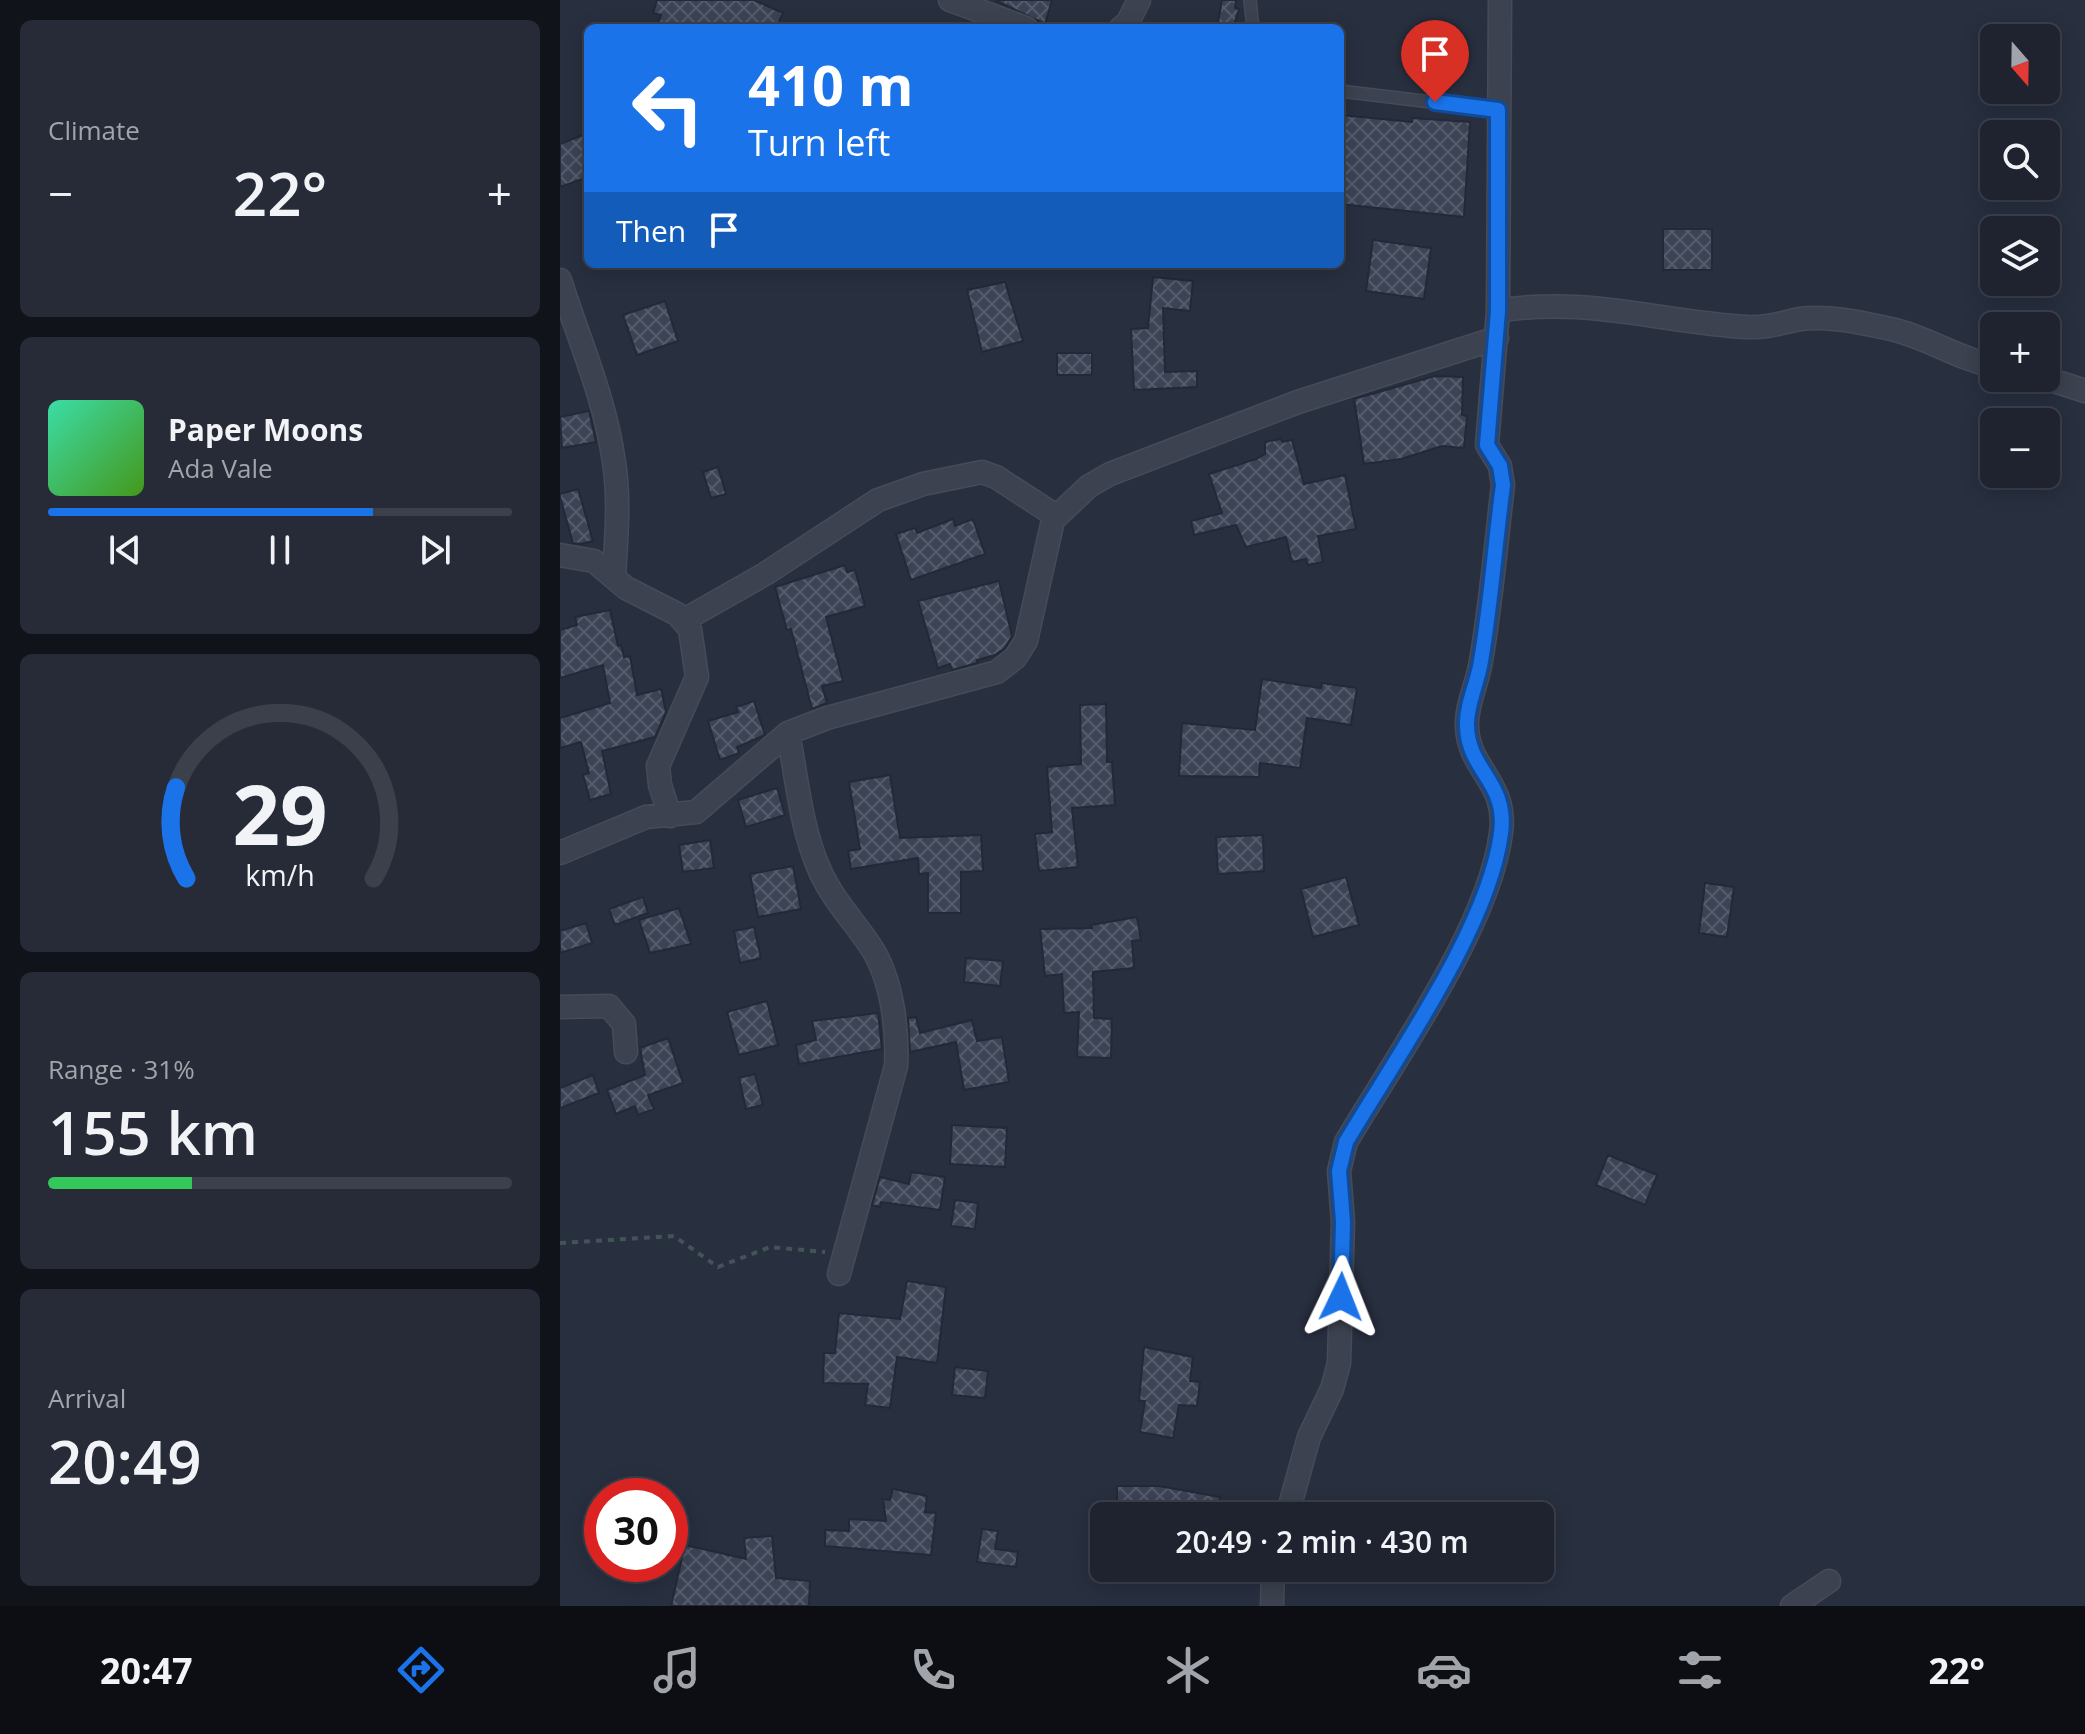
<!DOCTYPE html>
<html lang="en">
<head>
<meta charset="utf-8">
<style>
  body { margin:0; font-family:"Open Sans",sans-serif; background:#262b37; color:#f1f3f6; height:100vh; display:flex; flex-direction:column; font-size:30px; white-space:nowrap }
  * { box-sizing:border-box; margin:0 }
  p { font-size:26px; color:#a1a4aa }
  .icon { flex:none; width:44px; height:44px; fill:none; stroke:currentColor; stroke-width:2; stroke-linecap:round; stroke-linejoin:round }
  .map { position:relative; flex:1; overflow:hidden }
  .drawer { display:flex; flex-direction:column; gap:20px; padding:20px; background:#10131a; width:560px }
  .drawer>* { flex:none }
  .banner { position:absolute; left:24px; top:24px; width:760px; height:244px; border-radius:12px; box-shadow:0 4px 20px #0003,0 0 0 2px #3c404b; background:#1a73e8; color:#fff; overflow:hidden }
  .needle { width:52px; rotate:160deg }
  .buttons { position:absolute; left:1420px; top:24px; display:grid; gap:16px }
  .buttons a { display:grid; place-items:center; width:80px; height:80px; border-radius:12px; background:#1e232f; box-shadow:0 4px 20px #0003,0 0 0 2px #3c404b; font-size:40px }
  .speed { position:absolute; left:24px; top:1478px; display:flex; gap:16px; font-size:40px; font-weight:700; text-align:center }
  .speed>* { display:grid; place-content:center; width:104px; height:104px; border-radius:50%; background:#1e232f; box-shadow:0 4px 20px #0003,0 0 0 2px #3c404b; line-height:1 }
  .speed .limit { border:12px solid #d22; background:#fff; color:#111 }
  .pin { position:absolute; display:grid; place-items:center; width:68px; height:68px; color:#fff; margin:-82px -34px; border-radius:50% 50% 50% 0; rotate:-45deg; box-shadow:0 0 8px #0007 }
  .pin .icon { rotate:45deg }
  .me { position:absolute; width:88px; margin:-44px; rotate:2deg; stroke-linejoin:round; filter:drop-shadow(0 0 6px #0008) }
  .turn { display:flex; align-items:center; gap:28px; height:168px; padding:0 32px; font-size:36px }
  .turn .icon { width:104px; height:104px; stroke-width:2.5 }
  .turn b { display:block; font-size:56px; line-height:68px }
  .then { display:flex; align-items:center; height:76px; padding:0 32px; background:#0003; gap:16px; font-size:30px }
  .big { font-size:60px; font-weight:600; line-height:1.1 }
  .drawer .widget { flex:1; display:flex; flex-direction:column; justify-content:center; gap:12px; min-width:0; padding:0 28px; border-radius:12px; background:#262b37 }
  .drawer .dial { align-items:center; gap:0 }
  .dial svg { height:208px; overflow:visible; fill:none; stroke:#3c404b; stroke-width:7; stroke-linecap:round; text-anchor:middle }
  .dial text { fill:#f1f3f6; stroke:none }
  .song { display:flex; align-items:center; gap:24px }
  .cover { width:96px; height:96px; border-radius:12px; background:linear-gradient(135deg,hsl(160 70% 55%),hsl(100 70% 35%)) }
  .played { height:8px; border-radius:4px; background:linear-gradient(90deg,#1a73e8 70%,#3c404b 70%) }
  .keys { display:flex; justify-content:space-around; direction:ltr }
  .heat { display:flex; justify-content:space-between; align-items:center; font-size:44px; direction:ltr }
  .charge { height:12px; border-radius:6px; background:linear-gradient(90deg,#34c759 31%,#3c404b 0) }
  .trip { position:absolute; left:530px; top:1502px; width:464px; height:80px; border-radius:12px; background:#1e232f; box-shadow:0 4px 20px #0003,0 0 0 2px #3c404b; font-weight:600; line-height:80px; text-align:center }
  .tab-bar { display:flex; height:128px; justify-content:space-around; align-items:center; background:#0c0e13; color:#a1a4aa }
  .tab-bar .icon { width:56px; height:56px }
  .tab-bar .on { color:#1a73e8 }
  .tab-bar b { font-size:36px; color:#f1f3f6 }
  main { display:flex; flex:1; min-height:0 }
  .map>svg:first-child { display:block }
</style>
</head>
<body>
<main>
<section class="drawer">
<div class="widget"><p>Climate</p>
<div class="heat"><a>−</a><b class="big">22°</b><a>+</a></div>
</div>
<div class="widget">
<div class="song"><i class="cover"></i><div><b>Paper Moons</b><p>Ada Vale</p></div></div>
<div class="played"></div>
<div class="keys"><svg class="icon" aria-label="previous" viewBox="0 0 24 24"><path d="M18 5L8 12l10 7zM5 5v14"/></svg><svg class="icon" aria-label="pause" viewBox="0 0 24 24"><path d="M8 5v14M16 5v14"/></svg><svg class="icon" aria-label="next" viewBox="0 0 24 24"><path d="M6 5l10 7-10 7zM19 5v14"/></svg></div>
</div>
<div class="widget dial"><svg viewBox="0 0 100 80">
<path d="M14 69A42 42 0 1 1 86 69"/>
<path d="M14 69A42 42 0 0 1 10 34" stroke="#1a73e8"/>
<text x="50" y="56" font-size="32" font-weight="700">29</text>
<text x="50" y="72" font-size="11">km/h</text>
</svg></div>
<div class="widget"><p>Range · 31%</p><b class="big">155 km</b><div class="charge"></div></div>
<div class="widget"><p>Arrival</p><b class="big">20:49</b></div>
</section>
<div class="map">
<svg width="1525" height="1606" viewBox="0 0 1525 1606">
  <defs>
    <pattern id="building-cross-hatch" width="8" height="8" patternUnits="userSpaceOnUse" patternTransform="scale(2)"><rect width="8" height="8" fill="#3b4355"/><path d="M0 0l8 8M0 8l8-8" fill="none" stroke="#555c6c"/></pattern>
  </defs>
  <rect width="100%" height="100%" fill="#282f3f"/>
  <path fill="url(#building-cross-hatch)" stroke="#232937" stroke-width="2" d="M97,0h97l29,13 -7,15h-119l4,-13 -8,-2z
    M435,0h57l-7,24z
    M662,0h14l-1,8 4,1 -6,19h-16z
    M780,115l72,7v-4l58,4 -6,95 -124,-13z
    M28,133v44l-28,10v-43z
    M1103,229h49v41h-49z
    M813,240l58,8 -7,51 -58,-8z
    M593,277l40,4 -3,30 -27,-3 2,64 32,-1v16l-63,3 -3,-61 17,-1z
    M445,282l18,59 -41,11 -15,-62z
    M105,301l13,40 -41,14 -14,-40z
    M497,353h35v22h-35z
    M875,376l28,1 -1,38 5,1 -3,32 -22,-2 -41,13 -37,5 -10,-65z
    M29,411l7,31 -34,6 -2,-31z
    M720,439l3,3 9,-2 12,44 41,-9 11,54 -38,7 5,26 -15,3 -2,-6 -14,3 -6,-25 -40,10 -10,-22 -42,10 -3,-14 31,-8 -13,-39 47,-15 9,-5v-12z
    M158,467l8,27 -15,4 -8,-26z
    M18,489l15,52 -12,3 -8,-1 -13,-46v-3z
    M393,519l2,7 18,-7 12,35 -74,26 -15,-46 19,-6 2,5z
    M285,565l2,7 8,-2 10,36 -39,11 17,64 -21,5 5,17 -15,6 -21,-80 -4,1 -12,-43z
    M439,581l13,55 -7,12 -10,7 -18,5v3l-25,7 -2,-6 -12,4 -20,-67z
    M50,610l8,36 3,-1 3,12 6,-1 7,39 24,-6 5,23 -11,25 -53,14 9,43 -21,6 -7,-25 6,-2 -8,-31 -21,6v-30l50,-15 -7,-38 -43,13v-48l17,-5 -2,-8z
    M702,679l59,9 1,-5 35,5 -6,37 -44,-7 -7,50 -40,-5 -1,14 -80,-1 3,-53 73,7z
    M194,701l11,34 -28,12 2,6 -19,7 -12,-39 30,-9 -2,-5z
    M546,704l1,58h5l3,43 -43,3 6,59 -39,4 -4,-37 17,-2 -5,-65 34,-3 -1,-59z
    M330,775l10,63 81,-3 2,36 -22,1v41h-33v-40l-9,1 -1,-16 -67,11 -3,-18 12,-2 -11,-67z
    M217,788l8,27 -39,12 -8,-27z
    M703,835l1,36 -46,3 -2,-37z
    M150,840l4,28 -31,4 -4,-27z
    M233,866l8,43 -43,8 -8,-43z
    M786,877l13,48 -46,12 -12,-48z
    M1145,883l29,4 -7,50 -28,-4z
    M83,897l5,16 -33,12 -6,-16z
    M119,908l12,36 -41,9 -11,-33z
    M577,917l4,23 -9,1 2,27 -41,4 1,46 18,1 -1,39 -34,-1 2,-45 -15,1 -2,-39 -17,2 -5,-47 52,-1 -1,-3z
    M26,923l6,20 -32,10v-22z
    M194,927l7,31 -21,5 -6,-32z
    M406,958l37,3 -3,25 -36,-4z
    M207,1001l11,44 -39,10 -12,-43z
    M318,1013l4,36 -83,15 -3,-19 20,-5 -4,-19z
    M356,1017l4,16 52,-13 5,21 25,-4 7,45 -45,8 -8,-48 -46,10 -2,-34z
    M108,1038l15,45 -35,12 6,14 -16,6 -3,-9 -19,8 -9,-24 38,-15 -5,-27z
    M195,1074l8,31 -17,4 -7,-31z
    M33,1075l6,18 -39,15v-20z
    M392,1125l55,3 -2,39 -55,-3z
    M1048,1155l49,20 -12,30 -49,-20z
    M351,1172l34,5 -5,33 -59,-8 -1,5 -8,-2 8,-28 29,7z
    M395,1200l23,3 -3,26 -24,-3z
    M347,1281l39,6 -9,76 -40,-6 -7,51 -25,-3 3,-21 -45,-1 1,-30h11l4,-40 61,6z
    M584,1347l49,10 -3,24 10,1 -3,24 -18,-1 -6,33 -33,-6 5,-31h-6z
    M395,1367l33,4 -3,27 -33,-3z
    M557,1486h42l61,11 -3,19h-100z
    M333,1489l34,7 -2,16 11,1 -5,42 -106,-9v-16l24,1v-12l37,2 -3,-22 7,1z
    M422,1529l16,2 -3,18 23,3 -2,15 -39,-5z
    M212,1536l4,42 34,3 -1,25h-138l14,-61 61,14 -2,-21z"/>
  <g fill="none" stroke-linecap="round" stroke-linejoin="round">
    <defs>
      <path id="lane" d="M690,0l3,28
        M780,91l158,19"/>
      <path id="street" d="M390,0l76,28
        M561,28l7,-6 11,-22
        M0,280c19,60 45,118 54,182 6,38 2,78 0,116
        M938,311c84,-15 165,11 248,16 20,1 35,-4 54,-8 29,-4 63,4 91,10 36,8 67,30 103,37
        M1485,378l40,13
        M0,555l34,6 32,27 51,26 13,15 7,48 -39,89 2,19 10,31
        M124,620l81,-46 113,-74 45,-16 59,-12 14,5 60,39
        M228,733c9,46 13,96 32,138 13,29 34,50 51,76 21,32 27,82 25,119l-57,208
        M0,853l86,-36 50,-5 92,-79 39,-15 170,-46 18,-14 11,-17 27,-121 36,-34 21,-12 188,-72 199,-64
        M0,1007l49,-1 15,18 2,28
        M727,1516l22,-79 23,-48 7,-26 4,-141 -4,-51 7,-29c49,-83 143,-215 155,-309 7,-51 -33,-63 -34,-107 -1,-21 11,-44 14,-65 10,-58 15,-117 22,-176l-3,-19 -13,-21 11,-134 2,-311
        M712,1606l1,-38
        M1232,1606l37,-25"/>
    </defs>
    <use href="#lane" stroke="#464b59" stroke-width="14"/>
    <use href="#street" stroke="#464b59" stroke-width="25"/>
    <path stroke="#435458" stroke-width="4" stroke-dasharray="6 6" stroke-linecap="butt" d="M0,1243l114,-7 44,31 52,-20 55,5"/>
    <use href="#lane" stroke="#3c424f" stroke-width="11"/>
    <use href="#street" stroke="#3c424f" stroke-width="22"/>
  </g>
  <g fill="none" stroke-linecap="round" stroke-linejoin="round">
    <defs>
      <path id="route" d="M781,1297l2,-75 -4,-51 7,-29c49,-83 143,-215 155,-309 7,-51 -33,-62 -34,-107 -1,-21 11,-44 14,-65 10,-58 14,-117 22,-176l-3,-19 -13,-21 11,-134v-201l-63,-8"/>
    </defs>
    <use href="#route" stroke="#114b97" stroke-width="20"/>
    <use href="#route" stroke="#1a73e8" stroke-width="14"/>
  </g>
</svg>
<div class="buttons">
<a><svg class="needle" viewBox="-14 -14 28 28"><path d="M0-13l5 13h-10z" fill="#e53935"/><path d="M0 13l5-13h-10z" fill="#a1a4aa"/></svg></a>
<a><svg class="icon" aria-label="search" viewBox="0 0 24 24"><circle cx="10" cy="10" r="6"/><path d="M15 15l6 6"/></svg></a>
<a><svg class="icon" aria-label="layers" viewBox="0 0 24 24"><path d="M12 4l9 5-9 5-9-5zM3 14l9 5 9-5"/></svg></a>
<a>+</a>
<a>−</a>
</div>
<div class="speed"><div class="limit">30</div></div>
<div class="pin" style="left:875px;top:102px;background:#d93025"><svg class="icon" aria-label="arrive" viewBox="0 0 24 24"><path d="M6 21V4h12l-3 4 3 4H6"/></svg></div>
<svg class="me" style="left:781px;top:1297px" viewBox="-20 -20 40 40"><path d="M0-17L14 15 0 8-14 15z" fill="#1a73e8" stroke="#fff" stroke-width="4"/></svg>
<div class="trip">20:49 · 2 min · 430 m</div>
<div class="banner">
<div class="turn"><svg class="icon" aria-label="left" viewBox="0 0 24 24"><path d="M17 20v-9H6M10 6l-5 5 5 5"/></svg><div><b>410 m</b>Turn left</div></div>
<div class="then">Then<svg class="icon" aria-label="arrive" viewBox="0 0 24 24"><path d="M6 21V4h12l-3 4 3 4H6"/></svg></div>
</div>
</div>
</main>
<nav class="tab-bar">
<b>20:47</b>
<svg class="icon on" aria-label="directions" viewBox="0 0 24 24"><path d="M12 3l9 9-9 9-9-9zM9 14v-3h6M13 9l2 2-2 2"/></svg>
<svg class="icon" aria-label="music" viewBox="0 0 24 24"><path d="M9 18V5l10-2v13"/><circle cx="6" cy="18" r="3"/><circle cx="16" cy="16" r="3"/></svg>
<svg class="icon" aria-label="phone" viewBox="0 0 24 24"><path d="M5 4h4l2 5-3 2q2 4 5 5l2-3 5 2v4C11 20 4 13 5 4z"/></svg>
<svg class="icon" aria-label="climate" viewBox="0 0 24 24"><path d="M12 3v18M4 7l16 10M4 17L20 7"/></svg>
<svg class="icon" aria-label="car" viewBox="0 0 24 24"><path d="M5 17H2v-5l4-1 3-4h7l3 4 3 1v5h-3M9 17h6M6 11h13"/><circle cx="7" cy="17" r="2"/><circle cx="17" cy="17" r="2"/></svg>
<svg class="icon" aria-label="filters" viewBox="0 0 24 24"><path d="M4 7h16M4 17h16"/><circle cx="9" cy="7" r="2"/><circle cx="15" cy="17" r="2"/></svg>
<b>22°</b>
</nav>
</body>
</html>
